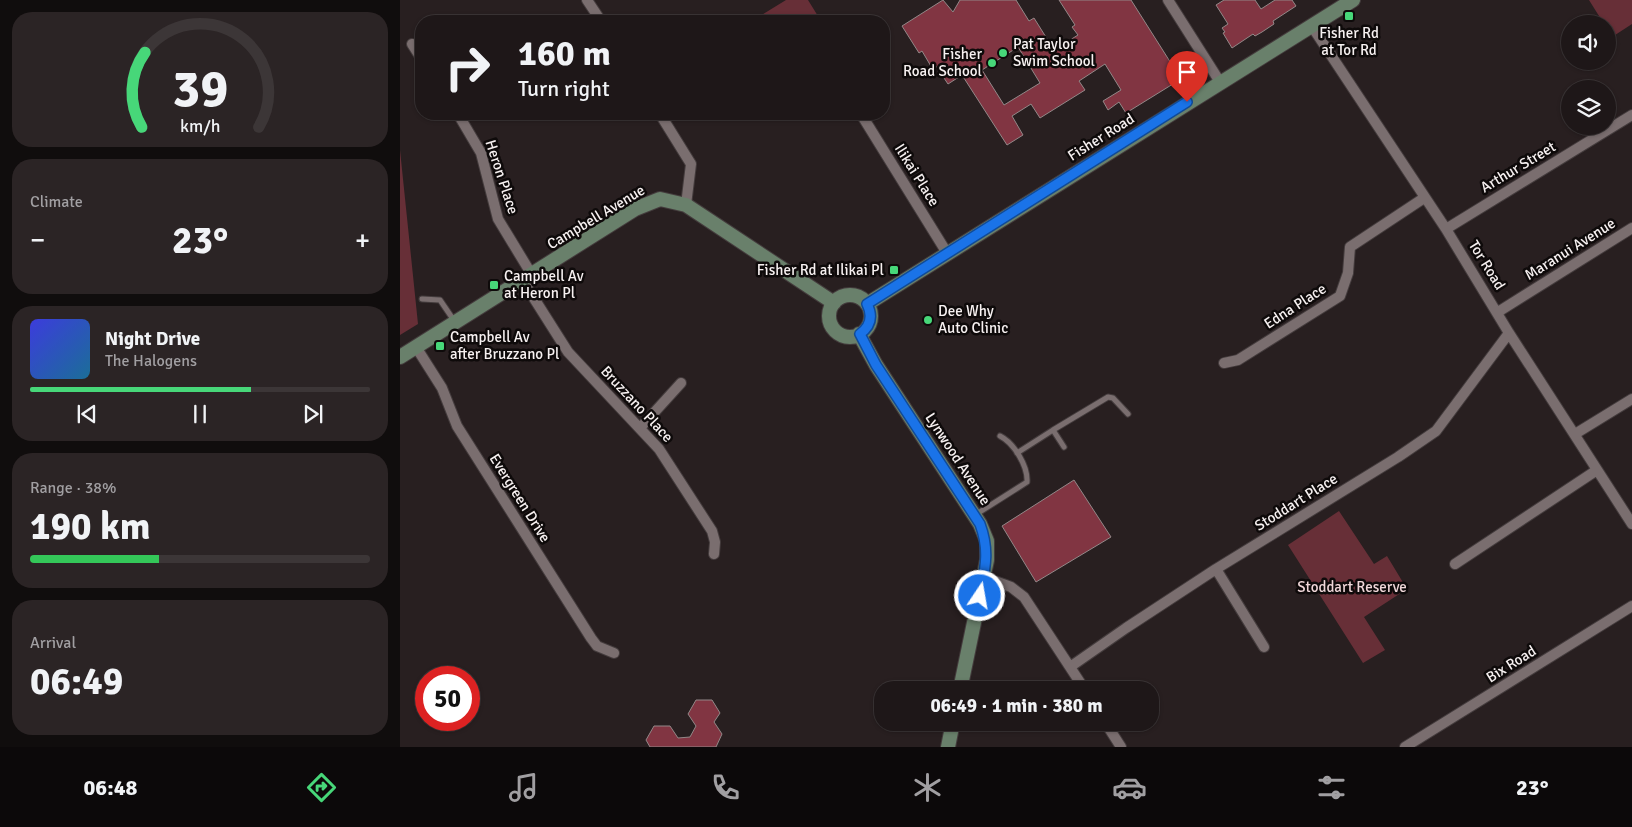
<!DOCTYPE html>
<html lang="en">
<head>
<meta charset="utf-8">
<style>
  body { margin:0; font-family:Signika,sans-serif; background:#2b2425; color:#f1f3f6; height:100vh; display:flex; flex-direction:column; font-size:19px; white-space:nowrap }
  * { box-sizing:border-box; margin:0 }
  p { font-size:16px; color:#a19fa2 }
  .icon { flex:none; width:28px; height:28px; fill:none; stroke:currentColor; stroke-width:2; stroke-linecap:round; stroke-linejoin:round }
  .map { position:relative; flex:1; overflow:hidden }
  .drawer { display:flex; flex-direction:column; gap:12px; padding:12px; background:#100d0d; width:400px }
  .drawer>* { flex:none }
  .banner { position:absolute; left:15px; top:15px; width:475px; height:105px; border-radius:20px; box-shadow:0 1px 4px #0004,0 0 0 1px #3c3637; background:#1e1718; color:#f1f3f6; overflow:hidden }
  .tools { position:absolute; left:1161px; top:15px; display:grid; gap:10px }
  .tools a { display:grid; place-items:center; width:55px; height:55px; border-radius:50%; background:#1e1718; box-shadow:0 1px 4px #0004,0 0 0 1px #3c3637; font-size:25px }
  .speed { position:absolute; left:15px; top:666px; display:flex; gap:10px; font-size:25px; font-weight:700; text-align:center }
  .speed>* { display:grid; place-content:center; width:65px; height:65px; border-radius:50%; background:#1e1718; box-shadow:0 1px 4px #0004,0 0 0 1px #3c3637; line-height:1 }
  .speed .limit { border:8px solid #d22; background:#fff; color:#111 }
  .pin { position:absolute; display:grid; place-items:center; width:42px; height:42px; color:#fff; margin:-51px -21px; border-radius:50% 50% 50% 0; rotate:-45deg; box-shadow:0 0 5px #0007 }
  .pin .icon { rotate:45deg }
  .me { position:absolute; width:55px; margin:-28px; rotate:12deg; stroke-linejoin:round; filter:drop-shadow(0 0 4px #0008) }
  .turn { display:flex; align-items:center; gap:18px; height:105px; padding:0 20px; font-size:22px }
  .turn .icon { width:65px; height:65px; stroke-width:2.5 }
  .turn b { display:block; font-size:35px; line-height:42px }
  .big { font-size:38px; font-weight:700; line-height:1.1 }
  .drawer .widget { flex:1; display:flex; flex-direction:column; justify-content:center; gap:8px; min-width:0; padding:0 18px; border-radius:20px; background:#2b2425 }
  .drawer .dial { align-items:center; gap:0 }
  .dial svg { height:130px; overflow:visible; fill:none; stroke:#3c3637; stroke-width:7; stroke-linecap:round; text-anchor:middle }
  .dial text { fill:#f1f3f6; stroke:none }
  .song { display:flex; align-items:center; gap:15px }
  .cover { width:60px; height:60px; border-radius:8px; background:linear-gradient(135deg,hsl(240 70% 55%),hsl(200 70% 35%)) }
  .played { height:5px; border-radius:2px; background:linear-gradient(90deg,#47d779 65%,#3c3637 65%) }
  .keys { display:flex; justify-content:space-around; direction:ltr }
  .heat { display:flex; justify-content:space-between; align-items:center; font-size:28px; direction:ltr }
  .charge { height:8px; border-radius:4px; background:linear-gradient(90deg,#34c759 38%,#3c3637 0) }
  .trip { position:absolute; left:474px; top:681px; width:285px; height:50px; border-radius:20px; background:#1e1718; box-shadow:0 1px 4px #0004,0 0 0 1px #3c3637; font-weight:700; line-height:50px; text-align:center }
  .dock { display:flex; height:80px; justify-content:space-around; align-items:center; background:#0c090a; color:#a19fa2 }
  .dock .icon { width:35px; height:35px }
  .dock .active { color:#47d779 }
  .dock b { font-size:22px; color:#f1f3f6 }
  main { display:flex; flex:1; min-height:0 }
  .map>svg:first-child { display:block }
</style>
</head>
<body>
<main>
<section class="drawer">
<div class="widget dial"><svg viewBox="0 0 100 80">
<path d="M14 69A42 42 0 1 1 86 69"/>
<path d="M14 69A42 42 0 0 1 16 23" stroke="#47d779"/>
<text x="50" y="56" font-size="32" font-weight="700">39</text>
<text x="50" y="72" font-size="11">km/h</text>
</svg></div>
<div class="widget"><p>Climate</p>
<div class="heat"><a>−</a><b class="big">23°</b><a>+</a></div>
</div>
<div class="widget">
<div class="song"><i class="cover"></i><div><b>Night Drive</b><p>The Halogens</p></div></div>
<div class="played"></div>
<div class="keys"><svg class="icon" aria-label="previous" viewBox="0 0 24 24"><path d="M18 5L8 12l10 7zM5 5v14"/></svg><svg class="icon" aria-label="pause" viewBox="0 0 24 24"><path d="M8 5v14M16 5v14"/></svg><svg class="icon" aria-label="next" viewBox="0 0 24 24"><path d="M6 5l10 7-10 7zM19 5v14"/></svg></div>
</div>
<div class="widget"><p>Range · 38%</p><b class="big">190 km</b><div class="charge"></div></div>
<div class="widget"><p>Arrival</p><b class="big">06:49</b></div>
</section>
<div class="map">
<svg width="1232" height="747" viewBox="0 0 1232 747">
  <rect width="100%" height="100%" fill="#281f20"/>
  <path fill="#672f37" d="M386,0h22l13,21h-69z
    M1189,0h43v24l-20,13 -4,-7v-6h-4z
    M0,150l18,174 -18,11z
    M939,511l35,53 13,-8 20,33 -43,28 21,33 -22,13 -75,-118z"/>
  <path fill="#813542" stroke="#938888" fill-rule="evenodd" d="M543,0l10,12 7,-12h56l13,21 5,-3 20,32 24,-15 -6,-8 3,-2 -16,-25h72l50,79 -55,34 -7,-11 -11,8 -5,-9 18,-11 -16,-26 -26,17 6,9 -45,28 -9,-14 -19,12 11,19 -16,10 -45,-70 -14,9 -12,-18 -4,2 -10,-17 -3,2 -17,-27zM618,47l22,36 -36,22 -22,-35z
    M824,0h31l6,9 14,-9h17l4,6 -23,15 1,3 -12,8 -7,4 -2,-2 -21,14 -9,-15 2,-1 -3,-4 6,-4 -12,-19z
    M674,480l37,57 -75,45 -34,-56z
    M296,700h16l8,13 -6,9 8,12 -6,13h-66l-4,-7 8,-14h16l8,12 12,-1 6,-11 -8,-12z"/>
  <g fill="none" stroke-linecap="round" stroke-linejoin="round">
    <defs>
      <path id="lane" d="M22,299l18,1 15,22
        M653,430l55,-33 5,1 15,16
        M617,453l36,-23 11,17
        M575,515l52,-33c1,-16 -13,-39 -27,-46"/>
      <path id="street" d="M187,0l14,21
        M768,0l52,82
        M911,25l135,204 63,104 123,191
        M12,44l9,14
        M58,114l23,39 17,66 34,56
        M260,114l31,50 -5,41
        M461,114l86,139
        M1046,229l186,-114
        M123,281l45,71 91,97 53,82 3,11 -1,12
        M1098,312l134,-84
        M16,347l26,41 15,38 134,212 6,8 17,7
        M824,363l14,-3 102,-64 8,-23 2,-26 74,-49
        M241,427l40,-44
        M1175,434l57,-35
        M1055,564l142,-94
        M816,569l48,78
        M584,577l27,10 13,10 61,93
        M670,667l56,-39 90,-59 182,-112 38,-26 73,-98
        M705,722l16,25
        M1005,747l227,-141"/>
      <path id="secondary" d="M429 316a21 21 0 1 1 42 0a21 21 0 1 1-42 0Z
        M467,304l486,-304
        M459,334l17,31 104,159 7,17v19l-27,130
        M0,357l235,-148 25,-10 26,6 148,98
        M548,747l5,-25"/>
    </defs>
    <use href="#lane" stroke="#443c3d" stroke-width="7"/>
    <use href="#street" stroke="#443c3d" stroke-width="12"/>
    <use href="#secondary" stroke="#443c3d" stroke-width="16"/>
    <use href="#lane" stroke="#7a6e6f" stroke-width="5"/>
    <use href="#street" stroke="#7a6e6f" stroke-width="10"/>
    <use href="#secondary" stroke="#69806b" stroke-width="14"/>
  </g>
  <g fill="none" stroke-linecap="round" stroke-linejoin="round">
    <defs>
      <path id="route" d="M580,596c5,-27 10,-45 0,-72l-104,-159 -16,-31c11,-8 13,-18 7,-30l320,-202"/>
    </defs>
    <use href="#route" stroke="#114b97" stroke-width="12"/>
    <use href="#route" stroke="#1a73e8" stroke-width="9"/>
  </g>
  <g fill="#47d779" stroke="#0e0a0a" stroke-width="2">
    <rect x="944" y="11" width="10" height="10" rx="2.5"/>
    <circle cx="603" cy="53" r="5"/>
    <circle cx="592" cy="63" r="5"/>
    <rect x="489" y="265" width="10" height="10" rx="2.5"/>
    <rect x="89" y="280" width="10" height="10" rx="2.5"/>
    <circle cx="528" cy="320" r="5"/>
    <rect x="35" y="341" width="10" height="10" rx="2.5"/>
  </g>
  <g text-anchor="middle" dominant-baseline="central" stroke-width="5" stroke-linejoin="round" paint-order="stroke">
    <g font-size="15" fill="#f7f1f1" stroke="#0e0a0a" text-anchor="start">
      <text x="949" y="33" text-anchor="middle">Fisher Rd<tspan x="949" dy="17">at Tor Rd</tspan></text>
      <text x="613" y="44">Pat Taylor<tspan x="613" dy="17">Swim School</tspan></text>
      <text x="582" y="54" text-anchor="end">Fisher<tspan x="582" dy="17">Road School</tspan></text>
      <text x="484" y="270" text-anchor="end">Fisher Rd at Ilikai Pl</text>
      <text x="104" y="276">Campbell Av<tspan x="104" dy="17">at Heron Pl</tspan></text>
      <text x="538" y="311">Dee Why<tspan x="538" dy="17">Auto Clinic</tspan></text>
      <text x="50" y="337">Campbell Av<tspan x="50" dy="17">after Bruzzano Pl</tspan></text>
    </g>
    <g font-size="15" fill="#f7f1f1" stroke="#0e0a0a">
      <text transform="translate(701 137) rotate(-32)">Fisher Road</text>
      <text transform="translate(1118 167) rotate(-31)">Arthur Street</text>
      <text transform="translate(517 175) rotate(58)">Ilikai Place</text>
      <text transform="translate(102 177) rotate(72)">Heron Place</text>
      <text transform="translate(196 217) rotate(-31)">Campbell Avenue</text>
      <text transform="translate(1170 249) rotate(-32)">Maranui Avenue</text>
      <text transform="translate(1087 265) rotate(58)">Tor Road</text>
      <text transform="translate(895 306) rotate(-33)">Edna Place</text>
      <text transform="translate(237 404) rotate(47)">Bruzzano Place</text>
      <text transform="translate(558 459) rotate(57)">Lynwood Avenue</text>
      <text transform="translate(120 498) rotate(58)">Evergreen Drive</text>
      <text transform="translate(896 502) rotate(-32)">Stoddart Place</text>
      <text transform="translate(1111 664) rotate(-32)">Bix Road</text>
    </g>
    <g font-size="15" fill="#f0d7d9" stroke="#0e0a0a">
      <text x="952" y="587">Stoddart Reserve</text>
    </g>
  </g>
</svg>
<div class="tools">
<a><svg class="icon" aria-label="sound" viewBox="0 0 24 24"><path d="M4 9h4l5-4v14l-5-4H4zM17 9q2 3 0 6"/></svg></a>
<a><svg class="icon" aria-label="layers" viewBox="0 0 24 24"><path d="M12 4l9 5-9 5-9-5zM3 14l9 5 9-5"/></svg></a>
</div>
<div class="speed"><div class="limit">50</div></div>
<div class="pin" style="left:787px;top:102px;background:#d93025"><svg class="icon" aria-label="arrive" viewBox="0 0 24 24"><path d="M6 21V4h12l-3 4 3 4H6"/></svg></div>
<svg class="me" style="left:580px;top:596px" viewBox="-20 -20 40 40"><circle r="17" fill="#1a73e8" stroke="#fff" stroke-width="3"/><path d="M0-11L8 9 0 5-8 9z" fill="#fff"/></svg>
<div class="trip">06:49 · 1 min · 380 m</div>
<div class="banner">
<div class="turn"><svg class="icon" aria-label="right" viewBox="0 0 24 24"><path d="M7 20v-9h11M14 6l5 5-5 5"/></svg><div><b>160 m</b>Turn right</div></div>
</div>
</div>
</main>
<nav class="dock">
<b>06:48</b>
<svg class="icon active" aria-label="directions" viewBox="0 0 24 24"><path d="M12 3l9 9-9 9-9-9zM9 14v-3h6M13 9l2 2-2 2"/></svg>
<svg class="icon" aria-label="music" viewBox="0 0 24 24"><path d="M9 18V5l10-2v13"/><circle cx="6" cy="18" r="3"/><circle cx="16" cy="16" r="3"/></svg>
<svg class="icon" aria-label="phone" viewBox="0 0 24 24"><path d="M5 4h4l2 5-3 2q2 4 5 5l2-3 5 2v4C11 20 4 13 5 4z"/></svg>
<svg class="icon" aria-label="climate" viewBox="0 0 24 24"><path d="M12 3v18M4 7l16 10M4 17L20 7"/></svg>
<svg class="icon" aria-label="car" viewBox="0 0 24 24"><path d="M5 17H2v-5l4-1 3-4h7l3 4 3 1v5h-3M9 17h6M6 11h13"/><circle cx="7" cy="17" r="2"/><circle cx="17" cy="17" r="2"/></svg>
<svg class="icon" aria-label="filters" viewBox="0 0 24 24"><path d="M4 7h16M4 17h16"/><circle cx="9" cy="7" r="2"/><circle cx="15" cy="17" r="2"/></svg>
<b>23°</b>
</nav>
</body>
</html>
